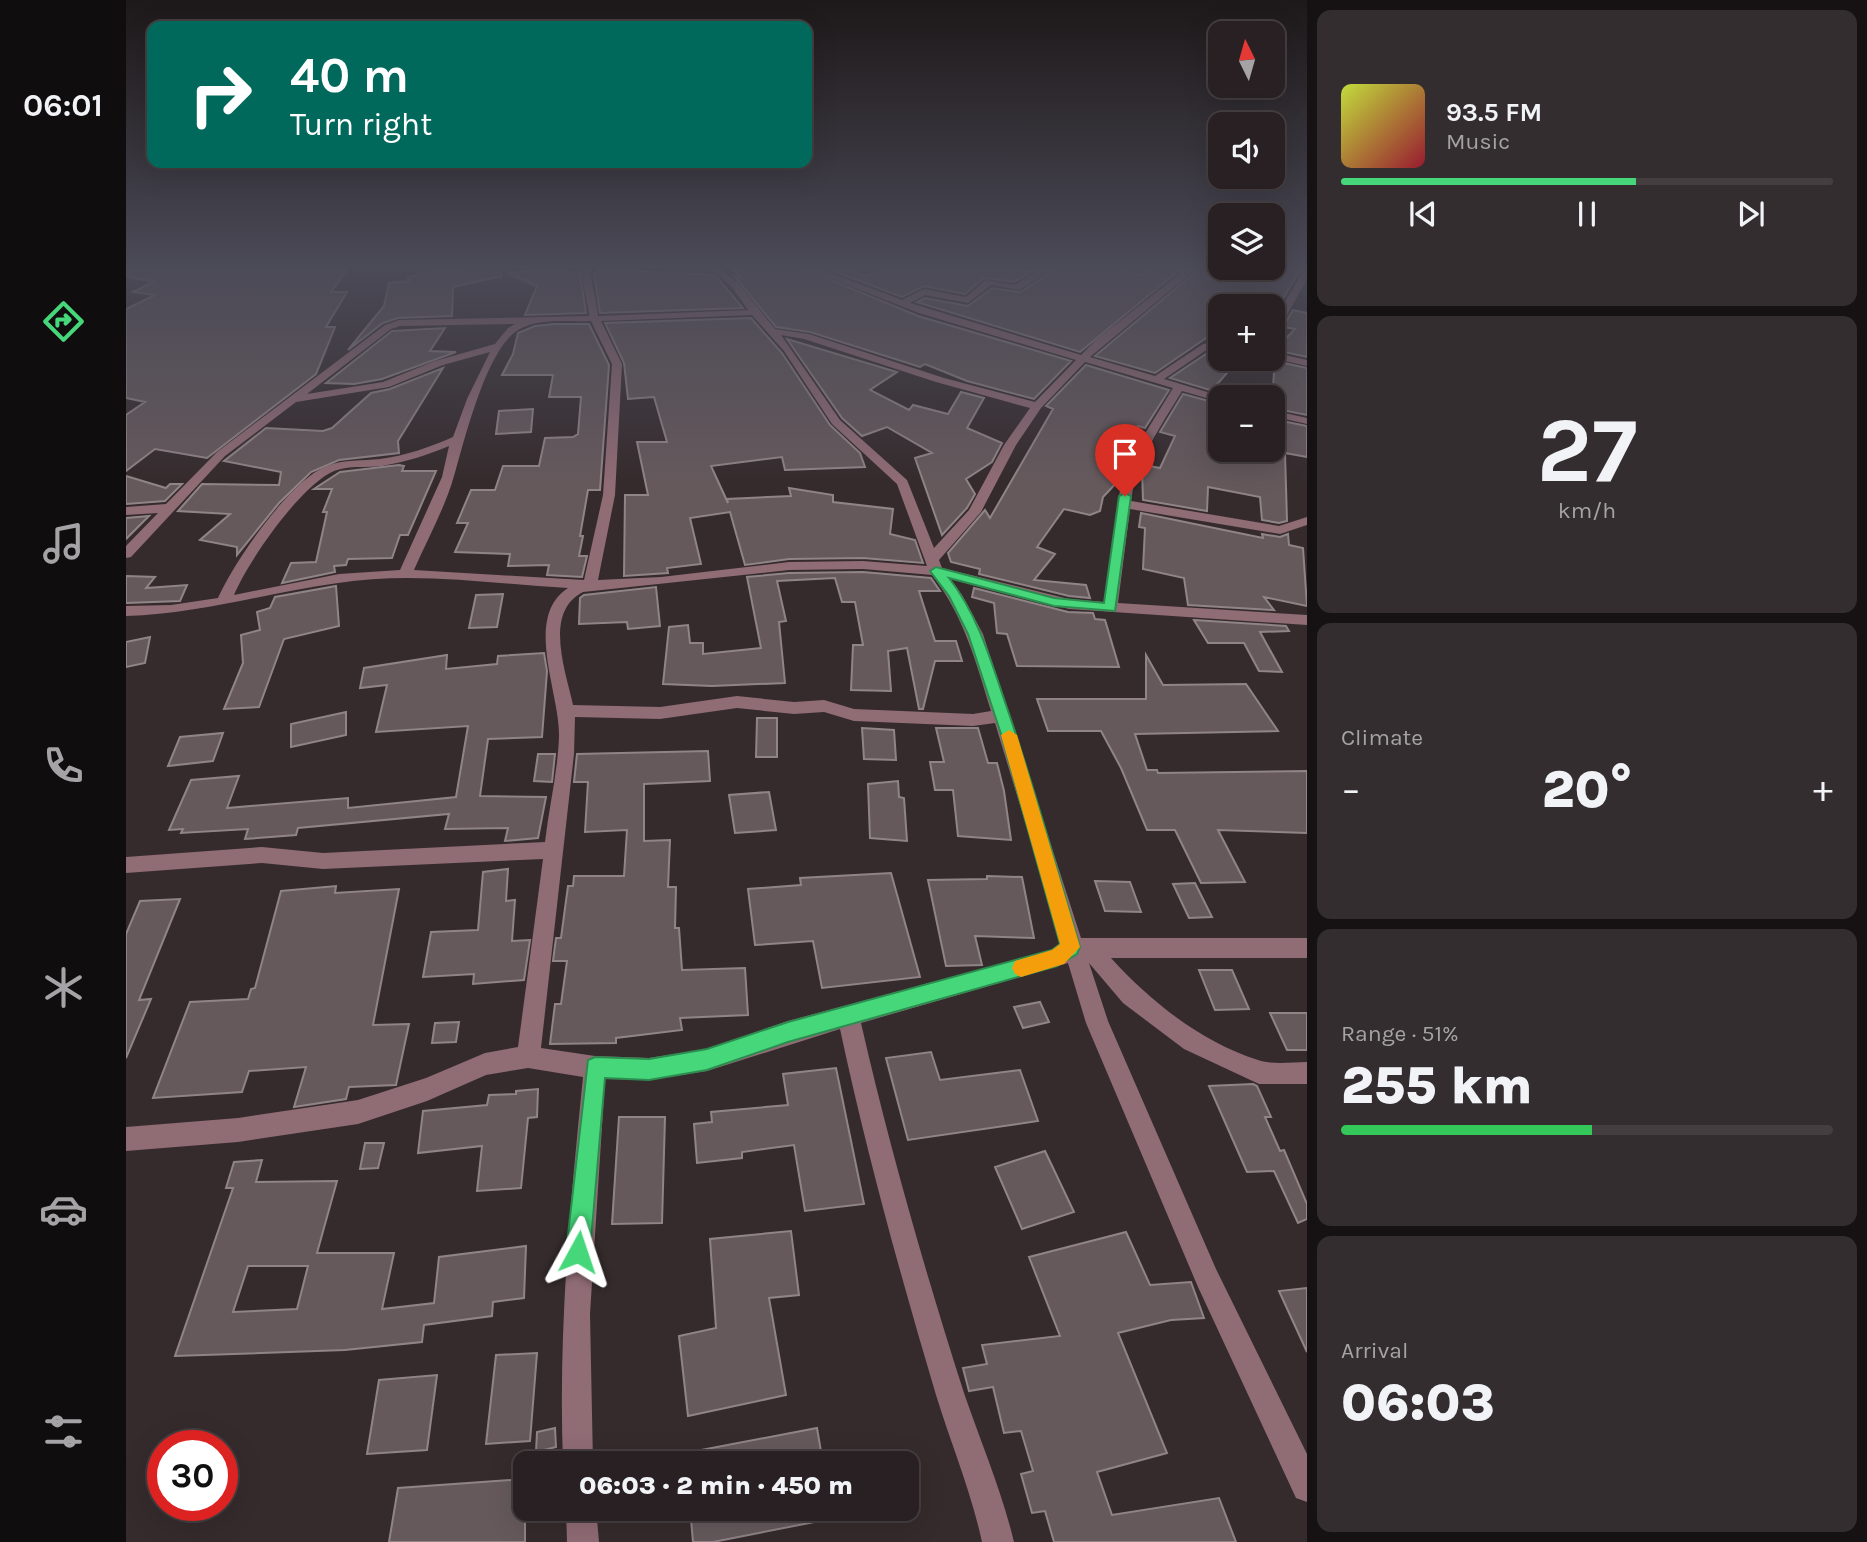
<!DOCTYPE html>
<html lang="en">
<head>
<meta charset="utf-8">
<style>
  body { margin:0; font-family:Karla,sans-serif; background:#342d2f; color:#f1f3f6; height:100vh; display:flex; flex-direction:column; font-size:26px; white-space:nowrap }
  * { box-sizing:border-box; margin:0 }
  p { font-size:23px; color:#a5a3a5 }
  .icon { flex:none; width:38px; height:38px; fill:none; stroke:currentColor; stroke-width:2; stroke-linecap:round; stroke-linejoin:round }
  .map { position:relative; flex:1; overflow:hidden }
  .side { display:flex; flex-direction:column; gap:10px; padding:10px; background:#161213; width:560px }
  .side>* { flex:none }
  .guide { position:absolute; left:21px; top:21px; width:665px; height:147px; border-radius:14px; box-shadow:0 7px 28px #0002,0 0 0 2px #443e40; background:#00695c; color:#fff; overflow:hidden }
  .needle { width:46px; rotate:355deg }
  .tools { position:absolute; left:1082px; top:21px; display:grid; gap:14px }
  .tools a { display:grid; place-items:center; width:77px; height:77px; border-radius:14px; background:#282022; box-shadow:0 7px 28px #0002,0 0 0 2px #443e40; font-size:35px }
  .speed { position:absolute; left:21px; top:1430px; display:flex; gap:14px; font-size:35px; font-weight:700; text-align:center }
  .speed>* { display:grid; place-content:center; width:91px; height:91px; border-radius:50%; background:#282022; box-shadow:0 7px 28px #0002,0 0 0 2px #443e40; line-height:1 }
  .speed .limit { border:10px solid #d22; background:#fff; color:#111 }
  .pin { position:absolute; display:grid; place-items:center; width:60px; height:60px; color:#fff; margin:-72px -30px; border-radius:50% 50% 50% 0; rotate:-45deg; box-shadow:0 0 7px #0007 }
  .pin .icon { rotate:45deg }
  .me { position:absolute; width:77px; margin:-38px; rotate:5deg; stroke-linejoin:round; filter:drop-shadow(0 0 5px #0008) }
  .turn { display:flex; align-items:center; gap:24px; height:147px; padding:0 28px; font-size:32px }
  .turn .icon { width:91px; height:91px; stroke-width:2.5 }
  .turn b { display:block; font-size:49px; line-height:60px }
  .big { font-size:52px; font-weight:800; line-height:1.1 }
  .side .widget { flex:1; display:flex; flex-direction:column; justify-content:center; gap:10px; min-width:0; padding:0 24px; border-radius:14px; background:#342d2f }
  .side .dial { align-items:center; gap:0 }
  .dial b { font-size:91px; line-height:1 }
  .song { display:flex; align-items:center; gap:21px }
  .cover { width:84px; height:84px; border-radius:10px; background:linear-gradient(135deg,hsl(70 70% 55%),hsl(350 70% 35%)) }
  .played { height:7px; border-radius:4px; background:linear-gradient(90deg,#45d77a 60%,#443e40 60%) }
  .keys { display:flex; justify-content:space-around; direction:ltr }
  .heat { display:flex; justify-content:space-between; align-items:center; font-size:38px; direction:ltr }
  .charge { height:10px; border-radius:5px; background:linear-gradient(90deg,#34c759 51%,#443e40 0) }
  .trip { position:absolute; left:387px; top:1451px; width:406px; height:70px; border-radius:14px; background:#282022; box-shadow:0 7px 28px #0002,0 0 0 2px #443e40; font-weight:800; line-height:70px; text-align:center }
  main { display:flex; flex:1; min-height:0 }
  .tabs { display:flex; flex-direction:column; width:126px; justify-content:space-around; align-items:center; background:#100d0e; color:#a5a3a5 }
  .tabs .icon { width:49px; height:49px }
  .tabs .selected { color:#45d77a }
  .tabs b { font-size:32px; color:#f1f3f6 }
  .map>svg:first-child { display:block }
</style>
</head>
<body>
<main>
<nav class="tabs">
<b>06:01</b>
<svg class="icon selected" aria-label="directions" viewBox="0 0 24 24"><path d="M12 3l9 9-9 9-9-9zM9 14v-3h6M13 9l2 2-2 2"/></svg>
<svg class="icon" aria-label="music" viewBox="0 0 24 24"><path d="M9 18V5l10-2v13"/><circle cx="6" cy="18" r="3"/><circle cx="16" cy="16" r="3"/></svg>
<svg class="icon" aria-label="phone" viewBox="0 0 24 24"><path d="M5 4h4l2 5-3 2q2 4 5 5l2-3 5 2v4C11 20 4 13 5 4z"/></svg>
<svg class="icon" aria-label="climate" viewBox="0 0 24 24"><path d="M12 3v18M4 7l16 10M4 17L20 7"/></svg>
<svg class="icon" aria-label="car" viewBox="0 0 24 24"><path d="M5 17H2v-5l4-1 3-4h7l3 4 3 1v5h-3M9 17h6M6 11h13"/><circle cx="7" cy="17" r="2"/><circle cx="17" cy="17" r="2"/></svg>
<svg class="icon" aria-label="filters" viewBox="0 0 24 24"><path d="M4 7h16M4 17h16"/><circle cx="9" cy="7" r="2"/><circle cx="15" cy="17" r="2"/></svg>
</nav>
<div class="map">
<svg width="1181" height="1542" viewBox="0 0 1181 1542">
  <rect width="100%" height="100%" fill="#352b2d"/>
  <path fill="#65595c" stroke="#908487" stroke-width="2" fill-rule="evenodd" d="M1,268l220,2 -16,22h16l-21,35h9l-19,47 -109,84 -52,-9 -29,22v-56l19,-13 -19,-4v-89l29,-14 -22,-3 20,-10 -27,-6z
    M293,268h18v5l21,-5h43l1,8 -49,11 -1,29 -54,2 -15,5 -35,27 36,-44 5,-23 20,-2 -1,-4 11,-2z
    M433,268l3,4h18l6,41 -61,2 12,-29 -30,-13z
    M605,268h71l116,48 153,45 -37,38 -67,-18 -42,-17 -5,3 -110,-35 -34,-5 -42,-51 7,1z
    M699,268l12,4 8,-3 19,7 27,-8 142,3 -19,11 -30,-4 -19,16 -41,-8 -22,11z
    M922,268h70l24,7 5,-7h35l-102,84 -163,-50 8,-4 43,8 24,-18 28,4 25,-16z
    M1074,268h86l13,4 -20,33 -59,-13v29l-11,15 -54,37 -60,-17z
    M474,269l115,6 28,33 -143,5 -6,-39z
    M1167,310l14,3v44l-32,-7 20,-21 -12,-2z
    M625,318l31,35 48,72 30,28 5,14 -80,3 -3,-13 -71,9 17,37 -1,-4 64,-3 -2,-8 44,7v7l60,7 -3,25 25,6 8,23 -60,-5 -74,1 -44,6 -15,-53 -40,6 11,46 -34,4 1,5 -44,3 1,-81h23l-11,-53h30l-13,-45 -26,2 -4,-36 -19,-40z
    M428,324h35l20,41 -9,125h-12l-8,46h3l-4,20h8l-5,21 -35,-2 2,-10 -41,1 2,-12 -55,-2 13,-29h-11l14,-33h24l8,-24h36l6,-28 28,-1 5,-3 3,-37h-32l4,-22h-51l11,-21 5,-21 17,-7z
    M319,328l-15,23 26,1 -74,27 -28,5 -28,-1 66,-52z
    M661,339l110,33 -27,18 39,20 4,-5 35,9 13,-22 23,6 -17,30 35,15 -10,19 -26,17 9,15 -8,14 -25,27 -27,-77 17,-5 -45,-26 -25,9 -20,-18z
    M1094,351v8h19l-26,30 7,4 -50,-15 39,-26z
    M1140,359l41,9v47l-35,-7 2,-37 -16,-4z
    M960,365l83,25 -24,38 -7,-2 -17,52 -18,19 -3,14 -10,4 -26,-6 -27,38 18,7 -21,26 52,5 4,13 -21,-2 -90,-22 1,-5 -29,-7 -3,-9 37,-43 5,8 63,-109 -7,-3z
    M317,368l-45,73 1,12 -60,7 -28,12 -32,31 -42,52v-8l-37,-7 30,-26 -52,-3 24,-27 77,1 2,-13 -57,-11 42,-33 57,3 9,-3 39,-35 19,-4z
    M1057,394l37,10v46h52v-31l35,7v31l-22,-4 2,68 -8,2 -17,-3 -2,-23 -52,-10 -1,24 -64,-11 -1,-30 2,-5 16,3 15,-32 -15,-4z
    M407,409l-2,23 -35,2 3,-23z
    M273,465l5,1 -2,5h34l-28,64h-8l-8,23 -44,1 -2,6 -12,1 1,6 -53,11 9,-20 25,-1 11,-50h-4l9,-23h-18l26,-17z
    M0,476l40,12 4,-4h12l-17,17 -39,3z
    M1015,513l122,25 -1,-4 18,3 8,-3 1,11 14,3 4,58 -43,-9 10,13 -86,-5 -4,-27 -41,-9 2,-41 -6,-1z
    M23,516l-23,23v-21z
    M737,572l68,6 9,13h-21l16,50h21l6,20h-27l-12,48h-4l-12,-61 -19,3 3,40 -40,-1 2,-45h10l-8,-43h-13l-7,-24 -58,3 9,40 -7,1 6,61 -73,3 -49,-2 6,-57 19,-2 2,18h13v11l58,-6 -14,-71 42,-4z
    M0,576l29,1 -9,11 41,-3 -7,16 -54,2z
    M210,586l3,40 -55,13 -25,68 -35,2 19,-46 -2,-28 19,-5 -3,-18 13,-4 5,-11z
    M530,587l4,39 -32,3 -1,-7 -48,2 1,-26 4,-3z
    M848,588l94,24 25,1 2,6 10,1 14,47 -102,-1 -10,-32 -10,-1 -3,-30 -22,-6z
    M377,594l-6,33 -28,1 7,-33z
    M1068,620l92,6 3,5 -29,1 22,40 -23,-1 -15,-28h-36z
    M24,637l-5,26 -19,4v-25z
    M418,653l3,18 -5,66 -54,2 -8,57 66,1 -8,41 -33,3 3,-13 -63,1 4,-15 -151,14 -2,7 -51,4 3,-10 -67,4 2,-4 -14,1 22,-50 48,-4 -12,32 121,-10v10l108,-11 12,-71 -92,6 11,-47 -27,3 4,-20 83,-13 -1,14 51,-5 1,-8z
    M1020,655l17,30 83,-1 32,47 -143,3 12,36h10l1,3 149,-2v62l-89,-3 27,52 -44,1 -26,-53h-28l-26,-62 -20,-37h-53l-11,-32h109z
    M220,712v23l-55,12v-23z
    M631,718h20v39h-21z
    M736,728l32,2 2,30 -32,-1z
    M810,728h42l10,35h9l7,28 7,49 -53,-4 -5,-46h-18l-5,-28h14z
    M97,733l-10,28 -45,5 12,-29z
    M582,751l2,30 -66,3v57l26,-1 -2,47h8l-1,41h4l3,42 63,-2 3,47 -68,3 2,12 -66,8v5l-66,1 5,-40h6l6,-43h-14l3,-23h5l7,-52h5l1,-10h50l3,-46 -42,2 3,-50h-14l3,-28z
    M412,754h17l-3,28 -18,-1z
    M772,781l1,16 5,1 3,43 -37,-3 -2,-54z
    M643,792l7,38 -41,3 -6,-38z
    M382,869l-2,32 9,-1 -3,41 18,-1 -6,40 -51,4 1,-10 -51,3 8,-45 47,-2 5,-58z
    M765,873l29,104 -98,11 -9,-47 -58,4 -7,-56 53,-4 -1,-7z
    M861,876l35,1 12,61 -59,-2 7,29 -36,1 -18,-86 59,-1z
    M969,881l35,1 11,30 -36,-1z
    M1069,883l17,34 -23,1 -16,-34z
    M210,886l-1,7 64,-4 -26,136 36,-1 -13,61 -47,2 -3,12 -52,8 12,-40 -57,4 -7,21 -89,6 37,-96 58,-3 3,-10 4,-1 26,-97z
    M54,899l-41,101 12,-1 -25,59v-124l14,-33z
    M1073,970h33l17,39 -34,1z
    M914,1002l9,20 -26,6 -9,-21z
    M1144,1013h37v37h-20z
    M333,1022l-3,20 -24,1 3,-20z
    M805,1052l9,28 80,-10 18,51 -130,19 -22,-82z
    M710,1068l28,136 -59,7 -11,-66 -52,7v6l-45,5 -3,-39 18,-2 -1,-10 77,-7 -5,-31z
    M1127,1084l4,2 14,31h-6l15,34 4,-1 23,54v15l-9,4 -24,-52 -27,1 -38,-86z
    M412,1089l-1,28 -9,1 -7,70 -44,3 5,-45 -64,7 5,-42 64,-6 2,-10 27,-1v-3z
    M493,1117h46l-3,106 -50,1z
    M239,1143h19l-6,25 -18,1z
    M919,1151l29,61 -52,17 -27,-62z
    M136,1160l-6,22 81,-1 -20,72h77l-12,56 52,-6 5,-46 87,-11 -2,52 -31,4 -1,14 -68,9 -2,17 -77,8 -170,6 58,-168h-7l8,-26zM122,1266h60l-11,43 -64,3z
    M665,1231l8,64 -30,3 17,97 -98,21 -9,-80 37,-8 -6,-89z
    M1000,1232l24,53 41,-3 13,36 -33,2 -53,13 49,120 -70,19 15,43 107,-17 17,44h-182l-9,-31 -13,2 -11,-39 12,-3 -12,-40 -17,2 -11,-46 -24,4 -6,-23 24,-4 -5,-19 78,-9 -31,-79z
    M1181,1288v64l-28,-61z
    M411,1353l-7,88 -44,3 10,-89z
    M311,1375l-10,75 -60,4 12,-74z
    M429,1428l1,19 -20,5 1,-20z
    M691,1428l6,35h-142l-1,-9z
    M399,1479v63h-136l9,-54z
    M564,1508h149l1,9 -127,25h-20z"/>
  <g fill="none" stroke-linecap="round" stroke-linejoin="round">
    <path fill="#906c75" fill-rule="evenodd" d="M457,268h8c-1,17 6,31 7,48l150,-6 -16,-23 -21,-19h9l18,15 37,46 34,5 135,44 91,24 41,-42 -157,-47 -115,-45h13l85,32 22,-11 42,8 20,-17 29,5 22,-14 -3,-3h12l-2,6 -25,16 -28,-5 -23,18 -43,-8 -15,8 171,52 15,-15 91,-72h10l-107,89 65,19 48,-32 17,-2v6l-12,1 -44,30 60,18h-4v5l-38,-11c-21,35 -46,70 -51,110l148,25 28,-9v8l-27,9 -150,-25 -12,94 189,12v10l-238,-16 -119,-30 12,16 21,39 98,304h226v20h-196c39,43 90,84 147,102 14,5 34,2 49,2v22h-48l-75,-35 -61,-46 -34,-40 19,58 108,248 91,185v48l-11,-4 -98,-211 -112,-264 -18,-60 -207,60c28,123 65,252 104,373 17,49 37,96 49,146h-32c-11,-51 -31,-98 -46,-147 -36,-121 -70,-244 -96,-366l-133,42 -58,9 -44,-1 -15,235 3,149h-30c-5,-130 7,-258 20,-386l-55,-9 -42,7 -59,26 -69,23 -120,18 -112,9v-24l112,-9 120,-18 68,-22 59,-25 33,-6 25,-188 -220,10 -61,-6 -136,10v-16l136,-10 61,6 222,-11c4,-35 13,-71 14,-106 1,-43 -36,-119 9,-148 -75,-4 -155,-17 -230,-5 -72,10 -139,31 -212,33v-10l45,-1 47,-7c16,-36 72,-118 109,-132 17,-7 36,-5 53,-7 25,-3 50,-12 73,-22l14,-38 23,-47 -47,13 -54,22 -93,15 -71,54 -94,101 -5,1v-12l32,-33 -32,2v-8l40,-3 51,-52 168,-127 14,-5 190,-4c-1,-17 -8,-31 -6,-48zM626,315l32,36 48,73 65,60 30,82 -64,-5 -74,1 -128,15 -63,3 17,-85 7,-131 -21,-43zM465,321l21,43 -9,131 -19,85 -170,-10c13,-30 31,-62 40,-94 10,-34 32,-127 64,-146 19,-12 51,-8 73,-9zM389,324l-7,4 -13,16 -60,17 -52,21 -76,12 84,-65 9,-3zM655,335l23,4 132,43 94,26 -26,37 -35,65 -35,38 -27,-68 -67,-60zM959,362l88,26 -35,57 -17,38 -17,119 -35,-3 -127,-31 -3,-8 42,-48 35,-67 25,-37zM323,446l-7,31 -42,93 -61,4 -105,21c14,-34 67,-110 100,-124 15,-6 33,-3 48,-5 23,-4 46,-11 67,-20zM737,569l69,6c32,41 44,87 59,136l-18,3 -119,-5 -30,-9 -30,2 -57,-6 -77,11 -87,-2c-7,-33 -30,-93 10,-113l206,-22zM611,708l57,6 30,-2 30,9 119,5 22,-3 67,220 -10,7 -264,71 -81,28 -58,9 -54,-2 -54,-8 33,-294 1,-37 85,2z
      M1175,268h6v11l-30,54 -5,3v-12l30,-51z
      M1146,352l35,8v6l-35,-8z
      M1146,410l35,8v6l-35,-8z
      M440,1508h30l3,34h-32z"/>
  </g>
  <linearGradient id="sky" x2="0" y2="1"><stop stop-color="#1d1819"/><stop offset="0.55" stop-color="#4b4a57"/><stop offset="1" stop-color="#4b4a57" stop-opacity="0"/></linearGradient>
  <rect width="1181" height="484" fill="url(#sky)"/>
  <path fill="#45d77a" stroke="#2d8c4f" stroke-width="2" d="M999,493l6,3 -16,115 -61,-5 -105,-28c29,37 42,83 57,127 28,80 50,162 74,242l-3,7 -20,12 -269,76 -81,28 -58,10 -44,-2 -15,174 -4,8 -8,4 -8,-4 -4,-8 22,-192 7,-3 54,2 58,-10 81,-27 264,-72 8,-6 -59,-210 -33,-100 -19,-38 -19,-25 6,-4 118,31 50,5 15,-107z"/>
  <path fill="#f59e0b" d="M883,730l8,5 63,212 -16,17 -43,13 -6,-3 -3,-6 3,-7 37,-11 8,-6 -59,-209z"/>
</svg>
<div class="tools">
<a><svg class="needle" viewBox="-14 -14 28 28"><path d="M0-13l5 13h-10z" fill="#e53935"/><path d="M0 13l5-13h-10z" fill="#a5a3a5"/></svg></a>
<a><svg class="icon" aria-label="sound" viewBox="0 0 24 24"><path d="M4 9h4l5-4v14l-5-4H4zM17 9q2 3 0 6"/></svg></a>
<a><svg class="icon" aria-label="layers" viewBox="0 0 24 24"><path d="M12 4l9 5-9 5-9-5zM3 14l9 5 9-5"/></svg></a>
<a>+</a>
<a>−</a>
</div>
<div class="speed"><div class="limit">30</div></div>
<div class="pin" style="left:999px;top:496px;background:#d93025"><svg class="icon" aria-label="arrive" viewBox="0 0 24 24"><path d="M6 21V4h12l-3 4 3 4H6"/></svg></div>
<svg class="me" style="left:452px;top:1252px" viewBox="-20 -20 40 40"><path d="M0-17L14 15 0 8-14 15z" fill="#45d77a" stroke="#fff" stroke-width="4"/></svg>
<div class="trip">06:03 · 2 min · 450 m</div>
<div class="guide">
<div class="turn"><svg class="icon" aria-label="right" viewBox="0 0 24 24"><path d="M7 20v-9h11M14 6l5 5-5 5"/></svg><div><b>40 m</b>Turn right</div></div>
</div>
</div>
<section class="side">
<div class="widget">
<div class="song"><i class="cover"></i><div><b>93.5 FM</b><p>Music</p></div></div>
<div class="played"></div>
<div class="keys"><svg class="icon" aria-label="previous" viewBox="0 0 24 24"><path d="M18 5L8 12l10 7zM5 5v14"/></svg><svg class="icon" aria-label="pause" viewBox="0 0 24 24"><path d="M8 5v14M16 5v14"/></svg><svg class="icon" aria-label="next" viewBox="0 0 24 24"><path d="M6 5l10 7-10 7zM19 5v14"/></svg></div>
</div>
<div class="widget dial"><b>27</b><p>km/h</p></div>
<div class="widget"><p>Climate</p>
<div class="heat"><a>−</a><b class="big">20°</b><a>+</a></div>
</div>
<div class="widget"><p>Range · 51%</p><b class="big">255 km</b><div class="charge"></div></div>
<div class="widget"><p>Arrival</p><b class="big">06:03</b></div>
</section>
</main>
</body>
</html>
